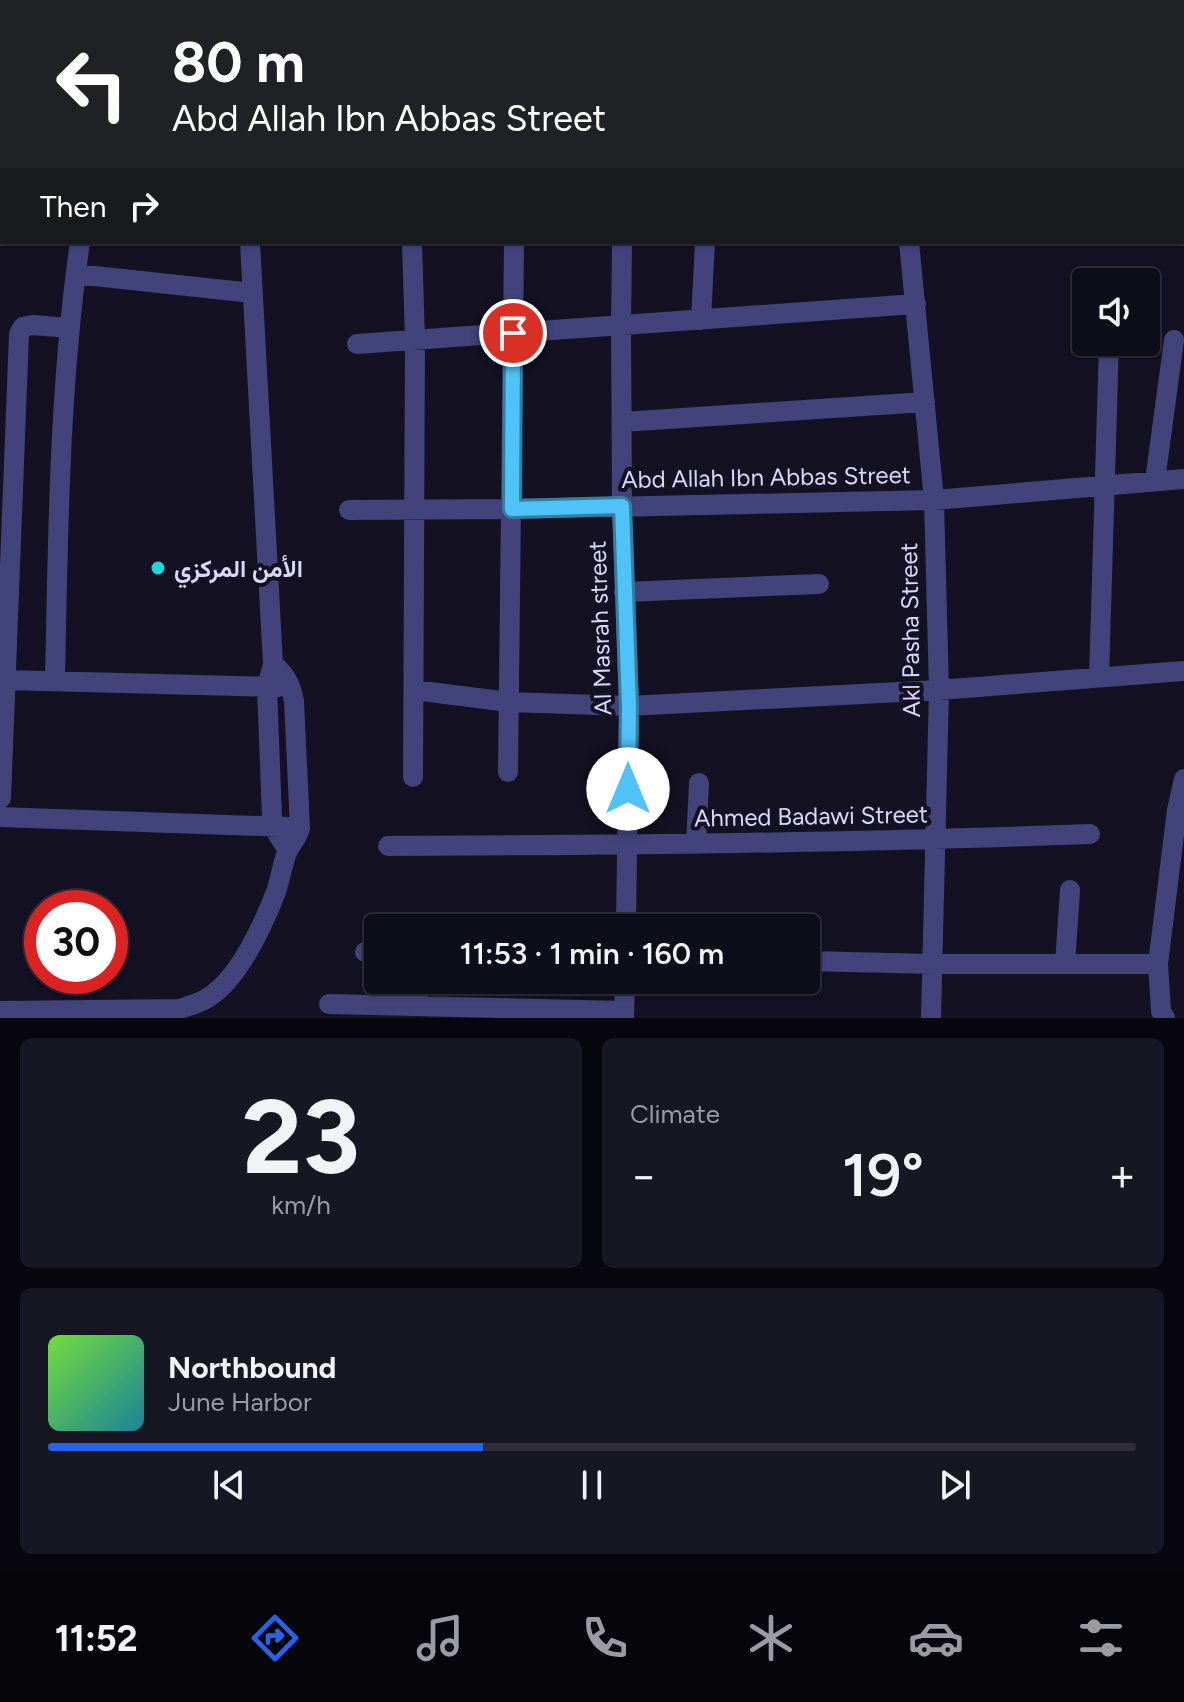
<!DOCTYPE html>
<html lang="en">
<head>
<meta charset="utf-8">
<style>
  body { margin:0; font-family:Figtree,Vazirmatn,sans-serif; background:#171623; color:#f1f3f6; height:100vh; display:flex; flex-direction:column; font-size:30px; white-space:nowrap }
  * { box-sizing:border-box; margin:0 }
  p { font-size:26px; color:#9b9ca2 }
  .icon { flex:none; width:44px; height:44px; fill:none; stroke:currentColor; stroke-width:2; stroke-linecap:round; stroke-linejoin:round }
  .map { position:relative; height:1018px; overflow:hidden }
  .panel { display:flex; flex-direction:column; gap:20px; padding:20px; background:#08070e; flex:1 }
  .panel>* { flex:none }
  .banner { position:absolute; left:0px; top:0px; width:1184px; height:244px; box-shadow:0 2px 6px #0004,0 0 0 2px #2e2d39; background:#202124; color:#fff; overflow:hidden }
  .buttons { position:absolute; left:1072px; top:268px; display:grid; gap:16px }
  .buttons a { display:grid; place-items:center; width:88px; height:88px; border-radius:8px; background:#0e0d1a; box-shadow:0 2px 6px #0004,0 0 0 2px #2e2d39; font-size:40px }
  .speed { position:absolute; left:24px; top:890px; display:flex; gap:16px; font-size:40px; font-weight:700; text-align:center }
  .speed>* { display:grid; place-content:center; width:104px; height:104px; border-radius:50%; background:#0e0d1a; box-shadow:0 2px 6px #0004,0 0 0 2px #2e2d39; line-height:1 }
  .speed .limit { border:12px solid #d22; background:#fff; color:#111 }
  .pin { position:absolute; display:grid; place-items:center; width:68px; height:68px; color:#fff; margin:-34px; border:4px solid #fff; border-radius:50%; box-shadow:0 2px 8px #0007 }
  .me { position:absolute; width:88px; margin:-44px; rotate:0deg; stroke-linejoin:round; filter:drop-shadow(0 0 6px #0008) }
  .turn { display:flex; align-items:center; gap:28px; height:168px; padding:0 40px; font-size:36px }
  .turn .icon { width:104px; height:104px; stroke-width:2.5 }
  .turn b { display:block; font-size:56px; line-height:68px }
  .then { display:flex; align-items:center; height:76px; padding:0 40px; background:#0003; gap:16px; font-size:30px }
  .big { font-size:60px; font-weight:600; line-height:1.1 }
  .panel .widget { flex:1; display:flex; flex-direction:column; justify-content:center; gap:12px; min-width:0; padding:0 28px; border-radius:12px; background:#171623 }
  .panel .dial { align-items:center; gap:0 }
  .dial b { font-size:104px; line-height:1 }
  .song { display:flex; align-items:center; gap:24px }
  .cover { width:96px; height:96px; border-radius:12px; background:linear-gradient(135deg,hsl(100 70% 55%),hsl(190 70% 35%)) }
  .played { height:8px; border-radius:4px; background:linear-gradient(90deg,#2563eb 40%,#2e2d39 40%) }
  .keys { display:flex; justify-content:space-around; direction:ltr }
  .heat { display:flex; justify-content:space-between; align-items:center; font-size:44px; direction:ltr }
  .panel .tiles { flex:1; display:grid; gap:20px; grid-template-columns:1fr 1fr }
  .widget:last-child { grid-column:span 2 }
  .trip { position:absolute; left:364px; top:914px; width:456px; height:80px; border-radius:8px; background:#0e0d1a; box-shadow:0 2px 6px #0004,0 0 0 2px #2e2d39; font-weight:600; line-height:80px; text-align:center }
  .tabs { display:flex; height:128px; justify-content:space-around; align-items:center; background:#06050a; color:#9b9ca2 }
  .tabs .icon { width:56px; height:56px }
  .tabs .on { color:#2563eb }
  .tabs b { font-size:36px; color:#f1f3f6 }
  .map>svg:first-child { display:block }
</style>
</head>
<body>
<div class="map">
<svg width="1184" height="1018" viewBox="0 0 1184 1018">
  <rect width="100%" height="100%" fill="#131122"/>
  <g fill="none" stroke-linecap="round" stroke-linejoin="round">
    <path stroke="#42437b" stroke-width="20" d="M12,2v-2
      M128,2v-2
      M162,2v-2
      M301,2v-2
      M580,2v-2
      M913,2l1,-2
      M0,99l2,-16
      M0,116l2,1
      M250,242l23,422 -6,23 5,131 6,17 10,15
      M412,242l3,99 -2,436
      M622,242l-1,84 1,180 7,200 -3,222
      M909,242l25,258 5,190 -8,328
      M76,274l176,19
      M701,320l4,-78
      M357,344l559,-40
      M622,422l303,-20
      M1155,481l19,-141
      M349,510l163,-1 422,-9 250,-21
      M624,592l195,-8
      M1099,678l10,-336
      M5,680l274,7
      M55,681c3,-147 4,-293 25,-439
      M414,690l95,12 120,4 310,-16 245,-19
      M508,772l6,-530
      M1,798l18,-464 4,-7 9,-2 38,3
      M0,817l288,10
      M696,844l3,-61
      M388,846c234,-1 468,-3 702,-12
      M365,952h13
      M806,961l127,3h225
      M1065,964l5,-74
      M329,1004l295,7
      M417,1006l1,-26
      M0,1011l180,-2c8,-3 16,-5 24,-9 33,-17 59,-75 72,-108 4,-12 6,-25 10,-37 4,-10 11,-16 14,-27l-6,-127c-3,-16 -8,-26 -21,-37
      M624,1018l1,-38
      M1165,1018l-4,-7 -3,-47 19,-154 7,-31"/>
  </g>
  <g fill="none" stroke-linecap="round" stroke-linejoin="round">
    <defs>
      <path id="route" d="M513,333l-1,176 110,-3 7,200 -1,83"/>
    </defs>
    <use href="#route" stroke="#337fa1" stroke-width="20"/>
    <use href="#route" stroke="#4fc3f7" stroke-width="14"/>
  </g>
  <circle fill="#1dd7df" stroke="#131122" stroke-width="3" cx="158" cy="568" r="8"/>
  <g text-anchor="middle" dominant-baseline="central" stroke-width="8" stroke-linejoin="round" paint-order="stroke">
    <g font-size="24" fill="#d9d7fa" stroke="#131122">
      <text transform="translate(766 477) rotate(-1)">Abd Allah Ibn Abbas Street</text>
      <text transform="translate(600 628) rotate(-92)">Al Masrah street</text>
      <text transform="translate(910 630) rotate(-91)">Akl Pasha Street</text>
      <text transform="translate(811 816) rotate(-1)">Ahmed Badawi Street</text>
    </g>
    <g font-size="24" font-weight="bold" fill="#d9d7fa" stroke="#131122" text-anchor="start">
      <text x="174" y="568">الأمن المركزي</text>
    </g>
  </g>
</svg>
<div class="buttons">
<a><svg class="icon" aria-label="sound" viewBox="0 0 24 24"><path d="M4 9h4l5-4v14l-5-4H4zM17 9q2 3 0 6"/></svg></a>
</div>
<div class="speed"><div class="limit">30</div></div>
<div class="pin" style="left:513px;top:333px;background:#d93025"><svg class="icon" aria-label="arrive" viewBox="0 0 24 24"><path d="M6 21V4h12l-3 4 3 4H6"/></svg></div>
<svg class="me" style="left:628px;top:789px" viewBox="-20 -20 40 40"><circle r="19" fill="#fff"/><path d="M0-13L10 11 0 6-10 11z" fill="#4fc3f7"/></svg>
<div class="trip">11:53 · 1 min · 160 m</div>
<div class="banner">
<div class="turn"><svg class="icon" aria-label="left" viewBox="0 0 24 24"><path d="M17 20v-9H6M10 6l-5 5 5 5"/></svg><div><b>80 m</b>Abd Allah Ibn Abbas Street</div></div>
<div class="then">Then<svg class="icon" aria-label="right" viewBox="0 0 24 24"><path d="M7 20v-9h11M14 6l5 5-5 5"/></svg></div>
</div>
</div>
<section class="panel">
<div class="tiles">
<div class="widget dial"><b>23</b><p>km/h</p></div>
<div class="widget"><p>Climate</p>
<div class="heat"><a>−</a><b class="big">19°</b><a>+</a></div>
</div>
<div class="widget">
<div class="song"><i class="cover"></i><div><b>Northbound</b><p>June Harbor</p></div></div>
<div class="played"></div>
<div class="keys"><svg class="icon" aria-label="previous" viewBox="0 0 24 24"><path d="M18 5L8 12l10 7zM5 5v14"/></svg><svg class="icon" aria-label="pause" viewBox="0 0 24 24"><path d="M8 5v14M16 5v14"/></svg><svg class="icon" aria-label="next" viewBox="0 0 24 24"><path d="M6 5l10 7-10 7zM19 5v14"/></svg></div>
</div>
</div>
</section>
<nav class="tabs">
<b>11:52</b>
<svg class="icon on" aria-label="directions" viewBox="0 0 24 24"><path d="M12 3l9 9-9 9-9-9zM9 14v-3h6M13 9l2 2-2 2"/></svg>
<svg class="icon" aria-label="music" viewBox="0 0 24 24"><path d="M9 18V5l10-2v13"/><circle cx="6" cy="18" r="3"/><circle cx="16" cy="16" r="3"/></svg>
<svg class="icon" aria-label="phone" viewBox="0 0 24 24"><path d="M5 4h4l2 5-3 2q2 4 5 5l2-3 5 2v4C11 20 4 13 5 4z"/></svg>
<svg class="icon" aria-label="climate" viewBox="0 0 24 24"><path d="M12 3v18M4 7l16 10M4 17L20 7"/></svg>
<svg class="icon" aria-label="car" viewBox="0 0 24 24"><path d="M5 17H2v-5l4-1 3-4h7l3 4 3 1v5h-3M9 17h6M6 11h13"/><circle cx="7" cy="17" r="2"/><circle cx="17" cy="17" r="2"/></svg>
<svg class="icon" aria-label="filters" viewBox="0 0 24 24"><path d="M4 7h16M4 17h16"/><circle cx="9" cy="7" r="2"/><circle cx="15" cy="17" r="2"/></svg>
</nav>
</body>
</html>
